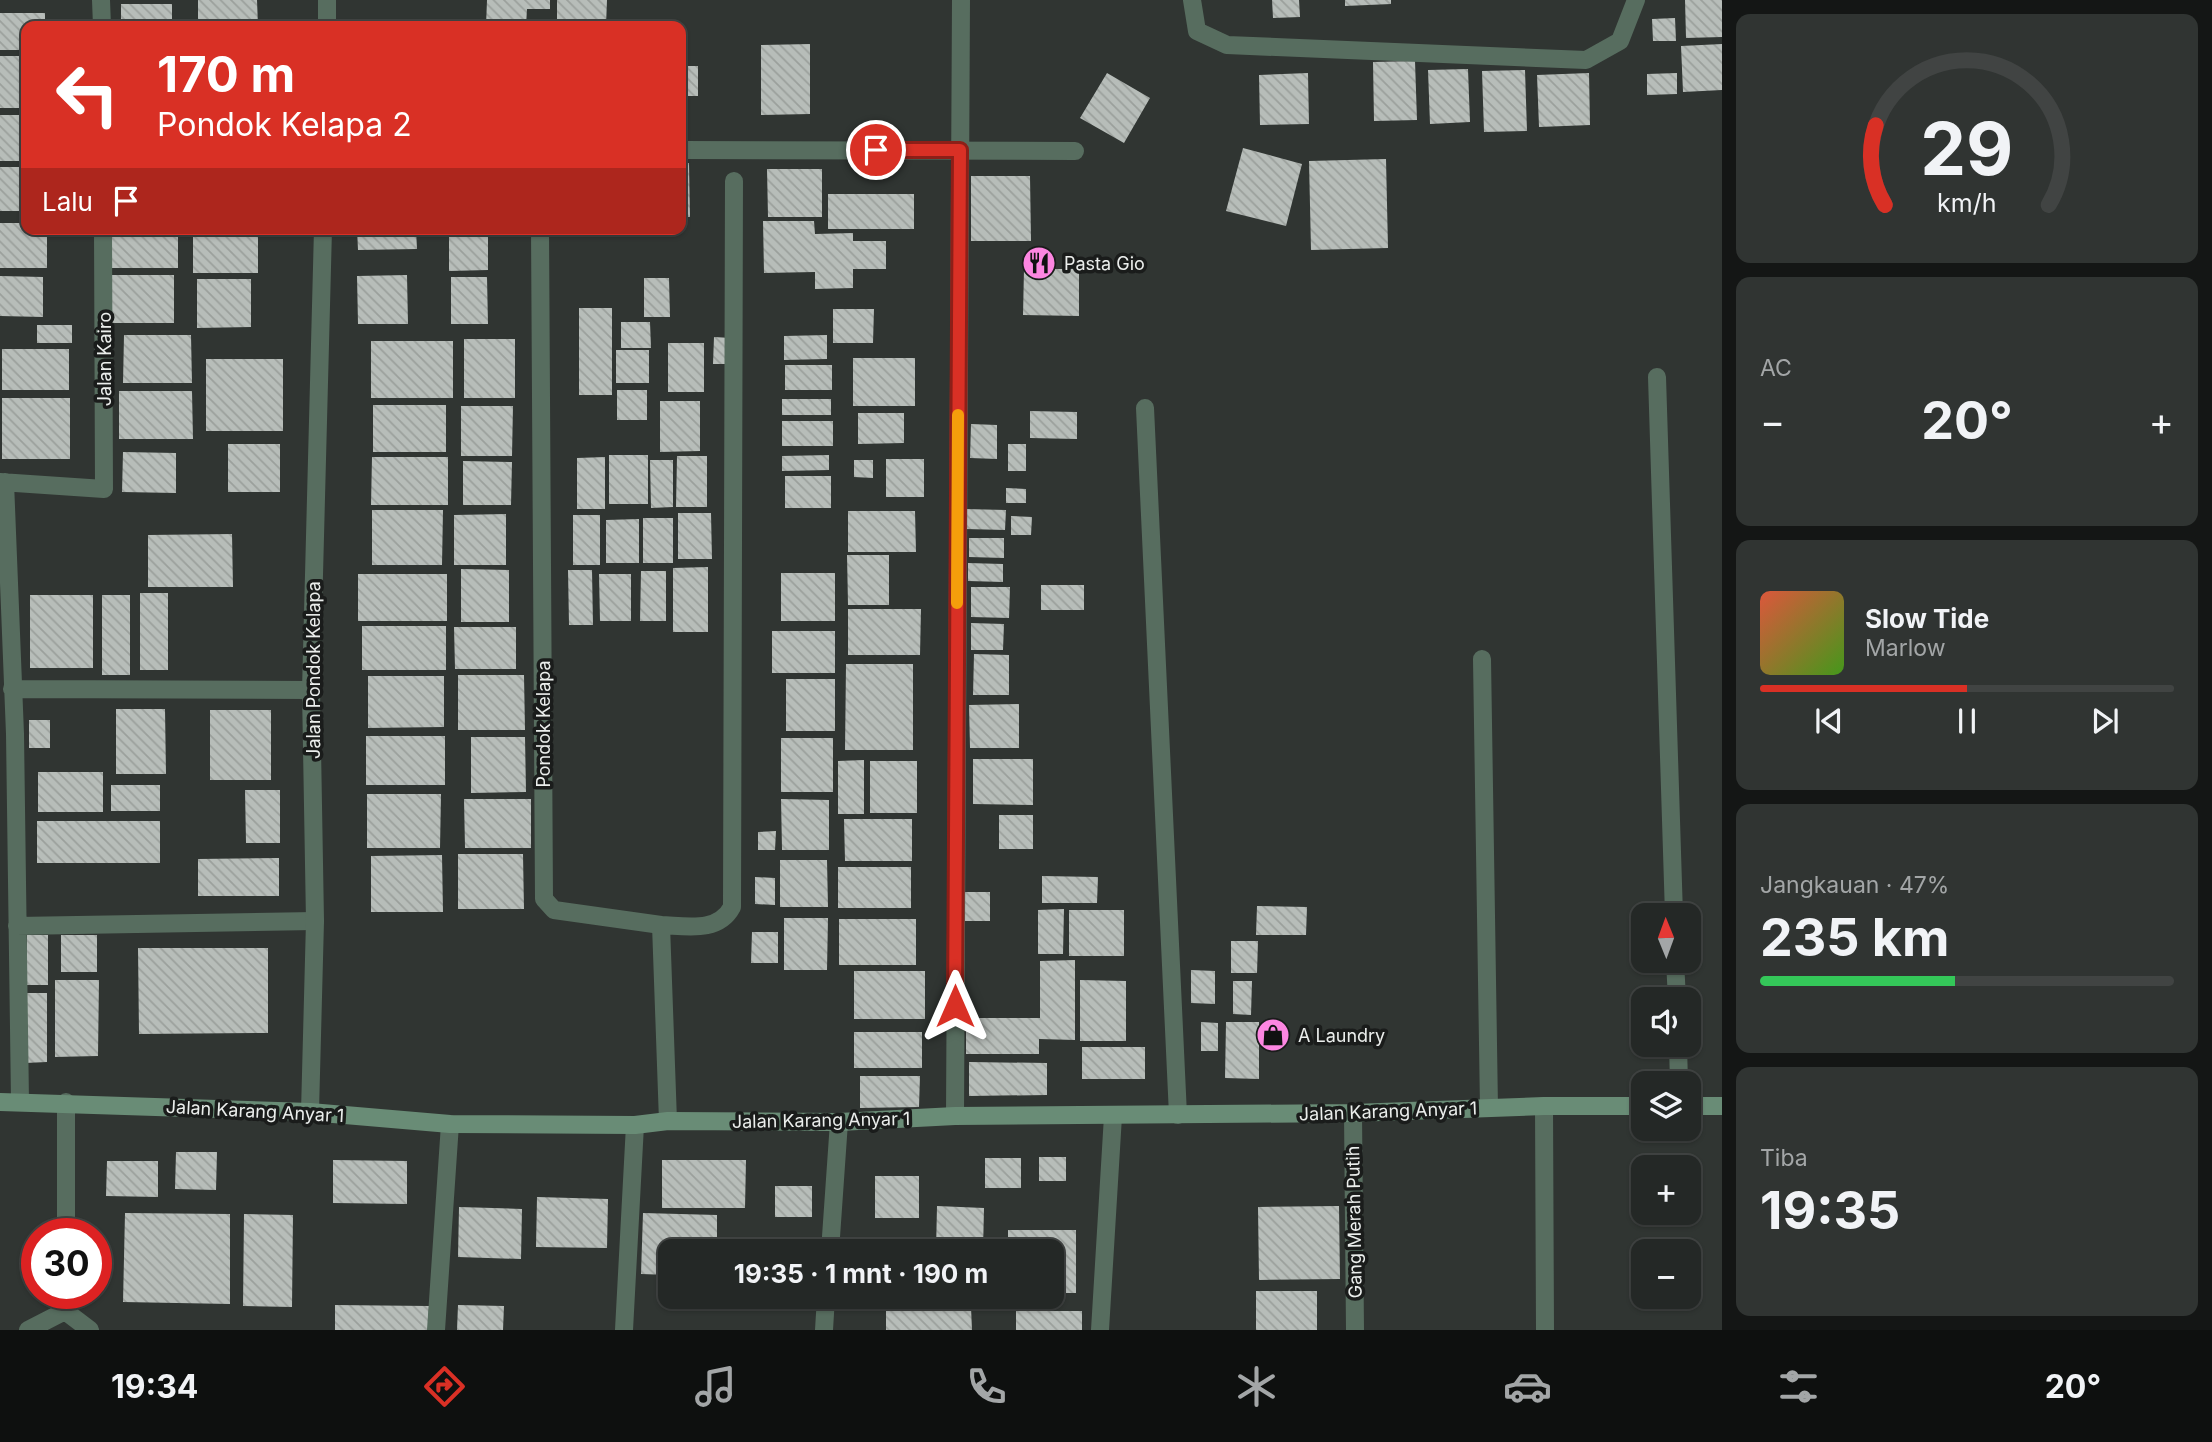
<!DOCTYPE html>
<html lang="id">
<head>
<meta charset="utf-8">
<style>
  body { margin:0; font-family:Inter,sans-serif; background:#303432; color:#f1f3f6; height:100vh; display:flex; flex-direction:column; font-size:26px; white-space:nowrap }
  * { box-sizing:border-box; margin:0 }
  p { font-size:23px; color:#a3a6a7 }
  .icon { flex:none; width:38px; height:38px; fill:none; stroke:currentColor; stroke-width:2; stroke-linecap:round; stroke-linejoin:round }
  .map { position:relative; flex:1; overflow:hidden }
  .side { display:flex; flex-direction:column; gap:14px; padding:14px; background:#141615; width:490px }
  .side>* { flex:none }
  .banner { position:absolute; left:21px; top:21px; width:665px; height:214px; border-radius:14px; box-shadow:0 2px 5px #0004,0 0 0 2px #414443; background:#d93025; color:#fff; overflow:hidden }
  .needle { width:46px; rotate:359deg }
  .tools { position:absolute; left:1631px; top:903px; display:grid; gap:14px }
  .tools a { display:grid; place-items:center; width:70px; height:70px; border-radius:14px; background:#242826; box-shadow:0 2px 5px #0004,0 0 0 2px #414443; font-size:35px }
  .speed { position:absolute; left:21px; top:1218px; display:flex; gap:14px; font-size:35px; font-weight:700; text-align:center }
  .speed>* { display:grid; place-content:center; width:91px; height:91px; border-radius:50%; background:#242826; box-shadow:0 2px 5px #0004,0 0 0 2px #414443; line-height:1 }
  .speed .limit { border:10px solid #d22; background:#fff; color:#111 }
  .pin { position:absolute; display:grid; place-items:center; width:60px; height:60px; color:#fff; margin:-30px; border:4px solid #fff; border-radius:50%; box-shadow:0 2px 7px #0007 }
  .me { position:absolute; width:77px; margin:-38px; rotate:0deg; stroke-linejoin:round; filter:drop-shadow(0 0 5px #0008) }
  .turn { display:flex; align-items:center; gap:24px; height:147px; padding:0 21px; font-size:32px }
  .turn .icon { width:91px; height:91px; stroke-width:2.5 }
  .turn b { display:block; font-size:49px; line-height:60px }
  .then { display:flex; align-items:center; height:66px; padding:0 21px; background:#0003; gap:14px; font-size:26px }
  .big { font-size:52px; font-weight:700; line-height:1.1 }
  .side .tile { flex:1; display:flex; flex-direction:column; justify-content:center; gap:10px; min-width:0; padding:0 24px; border-radius:14px; background:#303432 }
  .side .dial { align-items:center; gap:0 }
  .dial svg { height:182px; overflow:visible; fill:none; stroke:#414443; stroke-width:7; stroke-linecap:round; text-anchor:middle }
  .dial text { fill:#f1f3f6; stroke:none }
  .song { display:flex; align-items:center; gap:21px }
  .cover { width:84px; height:84px; border-radius:10px; background:linear-gradient(135deg,hsl(10 70% 55%),hsl(100 70% 35%)) }
  .played { height:7px; border-radius:4px; background:linear-gradient(90deg,#d93025 50%,#414443 50%) }
  .keys { display:flex; justify-content:space-around; direction:ltr }
  .heat { display:flex; justify-content:space-between; align-items:center; font-size:38px; direction:ltr }
  .charge { height:10px; border-radius:5px; background:linear-gradient(90deg,#34c759 47%,#414443 0) }
  .trip { position:absolute; left:658px; top:1239px; width:406px; height:70px; border-radius:14px; background:#242826; box-shadow:0 2px 5px #0004,0 0 0 2px #414443; font-weight:700; line-height:70px; text-align:center }
  .tab-bar { display:flex; height:112px; justify-content:space-around; align-items:center; background:#0e100f; color:#a3a6a7 }
  .tab-bar .icon { width:49px; height:49px }
  .tab-bar .selected { color:#d93025 }
  .tab-bar b { font-size:32px; color:#f1f3f6 }
  main { display:flex; flex:1; min-height:0 }
  .map>svg:first-child { display:block }
</style>
</head>
<body>
<main>
<div class="map">
<svg width="1722" height="1330" viewBox="0 0 1722 1330">
  <defs>
    <pattern id="building-back-hatch" width="6" height="6" patternUnits="userSpaceOnUse" patternTransform="scale(1.75)"><rect width="6" height="6" fill="#b7bdb9"/><path d="M-1 5l2 2M0 0l6 6M5-1l2 2" fill="none" stroke="#9ba09c"/></pattern>
  </defs>
  <rect width="100%" height="100%" fill="#303532"/>
  <path fill="url(#building-back-hatch)" d="M198,0h59l1,26h-60z
    M487,0h63v9h-23l-1,17h-40z
    M557,0h50l-1,26h-49z
    M1272,0h27l1,17 -27,1z
    M1345,0h46v4l-46,2z
    M1685,0h37v37l-36,1z
    M121,4h51v22h-51z
    M0,13h45v13h-19v24h-26z
    M1675,18l1,23h-23l-1,-22z
    M810,44v70l-49,1v-70z
    M1722,44v46l-39,2 -2,-46z
    M0,56h26v52h-26z
    M1415,61l2,59 -43,1 -1,-59z
    M681,66h17v30h-17z
    M1468,69l2,53 -40,2 -2,-54z
    M1525,70l2,61 -43,1 -2,-61z
    M1107,73l43,25 -26,45 -44,-25z
    M1308,73l1,51 -49,1 -1,-50z
    M1589,73l1,52 -51,2 -2,-52z
    M1677,73v21l-30,1v-21z
    M0,115h26v46h-26z
    M1243,148l59,16 -16,62 -60,-15z
    M1386,159l2,89 -77,2 -2,-89z
    M681,163h8l1,54h-9z
    M0,167h26v44h-26z
    M767,169h55v48h-54z
    M971,176h59l1,65h-60z
    M828,194h86v35h-86z
    M763,221h51l1,13 38,-1v8h33v28h-33v19l-38,1v-17l-51,1z
    M0,223h26v6h21v39h-47z
    M111,229h67v39h-67z
    M193,229h65v44h-65z
    M357,229h59l1,20 -59,1z
    M449,229h39v41l-39,1z
    M1024,269h55v47l-56,-1z
    M111,275h63v48h-63z
    M407,275l1,49h-50l-1,-48z
    M0,276l43,1v40l-43,-1z
    M451,277h36l1,47h-37z
    M644,278h25l1,39h-26z
    M197,279h54v48l-54,1z
    M579,308h33v87h-33z
    M833,309h41l-1,34h-40z
    M621,322h29l1,26h-30z
    M37,325h35v18h-35z
    M124,335h67l1,48h-69z
    M827,335v24l-43,1v-24z
    M714,337l17,1v26h-18z
    M464,339h51v59h-51z
    M371,341h82v57h-82z
    M668,343h36v49h-36z
    M2,349h67v41h-67z
    M616,350h33v33h-33z
    M853,358h62v48h-62z
    M206,359h77v72h-77z
    M785,365h47v25h-47z
    M617,390h30v30h-30z
    M119,391h73l1,48h-74z
    M2,398h68v61h-68z
    M782,399h49v16h-49z
    M660,401h40v50l-40,1z
    M373,405h73v47h-73z
    M461,406h52l-1,50h-51z
    M1030,411l47,1v27l-47,-1z
    M858,413h46v30l-46,1z
    M782,421h51v25h-51z
    M971,424l26,1v34l-27,-1z
    M228,444h52v48h-52z
    M1008,444h18v27h-18z
    M123,452l53,1v40l-54,-1z
    M609,455h39v49h-39z
    M829,455v15l-47,1v-15z
    M677,456h30v51h-31z
    M372,457h76v48h-77z
    M605,457v52h-28v-51z
    M886,459h38v38h-38z
    M650,460h23v47l-22,1z
    M854,460h19v18l-19,-1z
    M463,461l49,1 -1,43h-48z
    M785,476h46v32h-46z
    M1006,488l20,1v14h-20z
    M965,509l41,1 -1,20 -40,-1z
    M372,510h71l-1,55h-70z
    M848,511h67l1,41h-68z
    M678,513h33l1,46h-34z
    M506,514v51h-52v-50z
    M573,515h27v50h-27z
    M1011,516l21,1 -1,18h-20z
    M643,518h30v45h-30z
    M639,519v44h-33v-43z
    M232,534l1,53h-85v-52z
    M969,538h35v20l-35,-1z
    M847,555h42v50h-41z
    M968,563l35,1v18l-35,-1z
    M708,567v65h-35v-64z
    M461,569l48,1v52h-48z
    M568,570h24l1,55h-24z
    M641,571h25v50h-26z
    M781,573h54v48h-54z
    M358,574h89v47h-89z
    M599,574h32v47h-31z
    M1041,585h43v25h-43z
    M971,587h39l-1,31 -38,-1z
    M140,593h28v77h-28z
    M30,595h63v73h-63z
    M102,595h28v80h-28z
    M848,609h73l-1,46h-72z
    M971,623l33,1 -1,26h-32z
    M362,626h84v44h-84z
    M454,627h62v42h-61z
    M772,631h63v42h-63z
    M974,654l35,1v40h-36z
    M846,664h67v86h-68z
    M458,675h66l1,55h-67z
    M368,676h76v51l-76,1z
    M786,679h49v52h-49z
    M1019,704v44h-49l-1,-43z
    M116,709h49l1,65h-50z
    M210,710h61v70h-61z
    M29,720h21v28h-21z
    M366,736h79v49h-79z
    M471,737h54l1,55 -55,1z
    M781,738h52v54h-52z
    M973,759h60v46l-60,-1z
    M864,760v54h-26v-53z
    M870,761h47v52h-47z
    M38,772h65v40h-65z
    M111,785h49v26h-49z
    M245,790h35v53h-34z
    M367,794h74l-1,54h-73z
    M464,799h67v49h-66z
    M781,799l48,1v50h-47z
    M999,815h34v34h-34z
    M844,819h68v42h-67z
    M37,821h123v42h-123z
    M776,831l-1,19h-17v-18z
    M458,854h65l1,55h-66z
    M442,855l1,57h-72v-56z
    M279,858v38h-81v-37z
    M780,860h47l1,47h-48z
    M838,867h73v41h-73z
    M1042,876l56,1 -1,26h-55z
    M755,877l20,1v27l-20,-1z
    M962,892h28v29h-28z
    M1257,906l50,1 -1,28h-50z
    M1064,909l-1,45h-25v-44z
    M1069,910h55v46h-55z
    M784,918h44l-1,52h-43z
    M839,919h77v46h-77z
    M752,932h26v31h-27z
    M27,935h21v50h-22z
    M61,935h36v37h-36z
    M1231,941h27l-1,32h-26z
    M138,948h130v85l-129,1z
    M1075,960v80l-36,-1v15h-73v-36h74v-57z
    M1191,970l24,1v33l-24,-1z
    M854,971h71v48h-71z
    M55,980h44l-1,76 -43,1z
    M1080,980l46,1v60h-46z
    M1233,981h19l-1,34 -18,-1z
    M25,993h22v69l-22,1z
    M1201,1022l17,1v28h-17z
    M1226,1022h33v57l-34,-1z
    M854,1032h68v36h-68z
    M1082,1047h63v32h-63z
    M969,1062l78,1v32l-78,1z
    M860,1076h60l-1,31 -59,1z
    M176,1152h41l-1,38 -41,-1z
    M1039,1157h27v24h-27z
    M985,1158h36v30h-36z
    M333,1160l74,1v43l-74,-1z
    M662,1160h84l-1,48h-83z
    M107,1161h51v36l-52,-1z
    M875,1176h44v42h-44z
    M775,1186h37v31h-37z
    M537,1197l71,2 -1,49 -71,-1z
    M937,1206l47,2 -1,43h-47z
    M1339,1206l1,73 -81,1 -1,-73z
    M459,1207l63,2 -1,50 -63,-2z
    M125,1213l105,1v90l-107,-2z
    M643,1213l74,2v36h-47v24l-29,-1z
    M244,1214l49,1 -1,92 -49,-1z
    M1008,1230h68v63h-24v-42h-44z
    M1256,1291h61v39h-61z
    M935,1297h47v5l-47,-1z
    M335,1305l94,1 -1,24h-93z
    M458,1305l46,1 -1,24h-46z
    M886,1307h85l1,23h-86z
    M1016,1311h66v19h-66z"/>
  <g fill="none" stroke-linecap="round" stroke-linejoin="round">
    <path stroke="#576d5f" stroke-width="18" d="M101,0l1,26
      M1192,0l5,31 30,14 359,15 34,-19 16,-41
      M681,150l394,1
      M540,229l4,670 10,11 107,15 7,196
      M1657,377l17,538
      M1145,408l33,707
      M0,482l104,7 -1,-260
      M5,482l10,252 5,368
      M1482,659l7,449
      M12,689l299,1
      M661,925c26,1 57,8 71,-18l2,-726
      M17,926l298,-5
      M1675,961l2,38
      M1678,1045l1,38
      M1544,1106l1,224
      M1353,1113l2,217
      M955,1116l6,-1116
      M66,1234v-132
      M830,1251l9,-129
      M65,1311l25,19
      M65,1311l1,-18
      M28,1330l37,-19
      M436,1330l14,-206
      M624,1330l11,-205
      M824,1330l2,-33
      M1100,1330l13,-214"/>
    <path stroke="#576d5f" stroke-width="18" d="M327,26v-26
      M310,1112l5,-191 -4,-231 12,-461"/>
    <path stroke="#698c76" stroke-width="18" d="M0,1102l310,10 140,12 185,1 33,-4 171,1 116,-6 398,-3 191,-7h99
      M1689,1106h33"/>
  </g>
  <g fill="none" stroke-linecap="round" stroke-linejoin="round">
    <defs>
      <path id="route" d="M876,150h84l-5,856"/>
    </defs>
    <use href="#route" stroke="#8d1f18" stroke-width="18"/>
    <use href="#route" stroke="#d93025" stroke-width="12"/>
    <path stroke="#f59e0b" stroke-width="12" d="M957,603l1,-188"/>
  </g>
  <defs>
    <symbol id="restaurant-disc" viewBox="-11 -11 22 22"><circle r="9.5" fill="#fd86e1" stroke="#1a1c1b"/><path d="M-5-6h1v4h1v-4h1v4h1v-4h1v5L-1.5 .5V6h-2V.5L-5-1ZM5-6V6H3V1.5H1.5Q1.5-4 5-6Z" fill="#111"/></symbol>
    <symbol id="shop-disc" viewBox="-11 -11 22 22"><circle r="9.5" fill="#fd86e1" stroke="#1a1c1b"/><path d="M-5-2.5h2.3a2.7 3.5 0 0 1 5.4 0H5L5.5 6h-11ZM-1.5-2.5h3a1.5 2.3 0 0 0-3 0Z" fill="#111"/></symbol>
  </defs>
  <g fill-rule="evenodd">
    <use href="#restaurant-disc" x="1020" y="244" width="38" height="38"/>
    <use href="#shop-disc" x="1254" y="1016" width="38" height="38"/>
  </g>
  <g text-anchor="middle" dominant-baseline="central" stroke-width="7" stroke-linejoin="round" paint-order="stroke">
    <g font-size="18" fill="#ebeeec" stroke="#1a1c1b" text-anchor="start">
      <text x="1064" y="263">Pasta Gio</text>
      <text x="1298" y="1035">A Laundry</text>
    </g>
    <g font-size="18" fill="#ebeeec" stroke="#1a1c1b">
      <text transform="translate(104 359) rotate(-90)">Jalan Kairo</text>
      <text transform="translate(313 670) rotate(-90)">Jalan Pondok Kelapa</text>
      <text transform="translate(543 724) rotate(-90)">Pondok Kelapa</text>
      <text transform="translate(255 1111) rotate(3)">Jalan Karang Anyar 1</text>
      <text transform="translate(1388 1111) rotate(-2)">Jalan Karang Anyar 1</text>
      <text transform="translate(821 1120) rotate(-1)">Jalan Karang Anyar 1</text>
      <text transform="translate(1354 1222) rotate(-91)">Gang Merah Putih</text>
    </g>
  </g>
</svg>
<div class="tools">
<a><svg class="needle" viewBox="-14 -14 28 28"><path d="M0-13l5 13h-10z" fill="#e53935"/><path d="M0 13l5-13h-10z" fill="#a3a6a7"/></svg></a>
<a><svg class="icon" aria-label="sound" viewBox="0 0 24 24"><path d="M4 9h4l5-4v14l-5-4H4zM17 9q2 3 0 6"/></svg></a>
<a><svg class="icon" aria-label="layers" viewBox="0 0 24 24"><path d="M12 4l9 5-9 5-9-5zM3 14l9 5 9-5"/></svg></a>
<a>+</a>
<a>−</a>
</div>
<div class="speed"><div class="limit">30</div></div>
<div class="pin" style="left:876px;top:150px;background:#d93025"><svg class="icon" aria-label="arrive" viewBox="0 0 24 24"><path d="M6 21V4h12l-3 4 3 4H6"/></svg></div>
<svg class="me" style="left:955px;top:1006px" viewBox="-20 -20 40 40"><path d="M0-17L14 15 0 8-14 15z" fill="#d93025" stroke="#fff" stroke-width="4"/></svg>
<div class="trip">19:35 · 1 mnt · 190 m</div>
<div class="banner">
<div class="turn"><svg class="icon" aria-label="left" viewBox="0 0 24 24"><path d="M17 20v-9H6M10 6l-5 5 5 5"/></svg><div><b>170 m</b>Pondok Kelapa 2</div></div>
<div class="then">Lalu<svg class="icon" aria-label="arrive" viewBox="0 0 24 24"><path d="M6 21V4h12l-3 4 3 4H6"/></svg></div>
</div>
</div>
<section class="side">
<div class="tile dial"><svg viewBox="0 0 100 80">
<path d="M14 69A42 42 0 1 1 86 69"/>
<path d="M14 69A42 42 0 0 1 10 34" stroke="#d93025"/>
<text x="50" y="56" font-size="32" font-weight="700">29</text>
<text x="50" y="72" font-size="11">km/h</text>
</svg></div>
<div class="tile"><p>AC</p>
<div class="heat"><a>−</a><b class="big">20°</b><a>+</a></div>
</div>
<div class="tile">
<div class="song"><i class="cover"></i><div><b>Slow Tide</b><p>Marlow</p></div></div>
<div class="played"></div>
<div class="keys"><svg class="icon" aria-label="previous" viewBox="0 0 24 24"><path d="M18 5L8 12l10 7zM5 5v14"/></svg><svg class="icon" aria-label="pause" viewBox="0 0 24 24"><path d="M8 5v14M16 5v14"/></svg><svg class="icon" aria-label="next" viewBox="0 0 24 24"><path d="M6 5l10 7-10 7zM19 5v14"/></svg></div>
</div>
<div class="tile"><p>Jangkauan · 47%</p><b class="big">235 km</b><div class="charge"></div></div>
<div class="tile"><p>Tiba</p><b class="big">19:35</b></div>
</section>
</main>
<nav class="tab-bar">
<b>19:34</b>
<svg class="icon selected" aria-label="directions" viewBox="0 0 24 24"><path d="M12 3l9 9-9 9-9-9zM9 14v-3h6M13 9l2 2-2 2"/></svg>
<svg class="icon" aria-label="music" viewBox="0 0 24 24"><path d="M9 18V5l10-2v13"/><circle cx="6" cy="18" r="3"/><circle cx="16" cy="16" r="3"/></svg>
<svg class="icon" aria-label="phone" viewBox="0 0 24 24"><path d="M5 4h4l2 5-3 2q2 4 5 5l2-3 5 2v4C11 20 4 13 5 4z"/></svg>
<svg class="icon" aria-label="climate" viewBox="0 0 24 24"><path d="M12 3v18M4 7l16 10M4 17L20 7"/></svg>
<svg class="icon" aria-label="car" viewBox="0 0 24 24"><path d="M5 17H2v-5l4-1 3-4h7l3 4 3 1v5h-3M9 17h6M6 11h13"/><circle cx="7" cy="17" r="2"/><circle cx="17" cy="17" r="2"/></svg>
<svg class="icon" aria-label="filters" viewBox="0 0 24 24"><path d="M4 7h16M4 17h16"/><circle cx="9" cy="7" r="2"/><circle cx="15" cy="17" r="2"/></svg>
<b>20°</b>
</nav>
</body>
</html>
